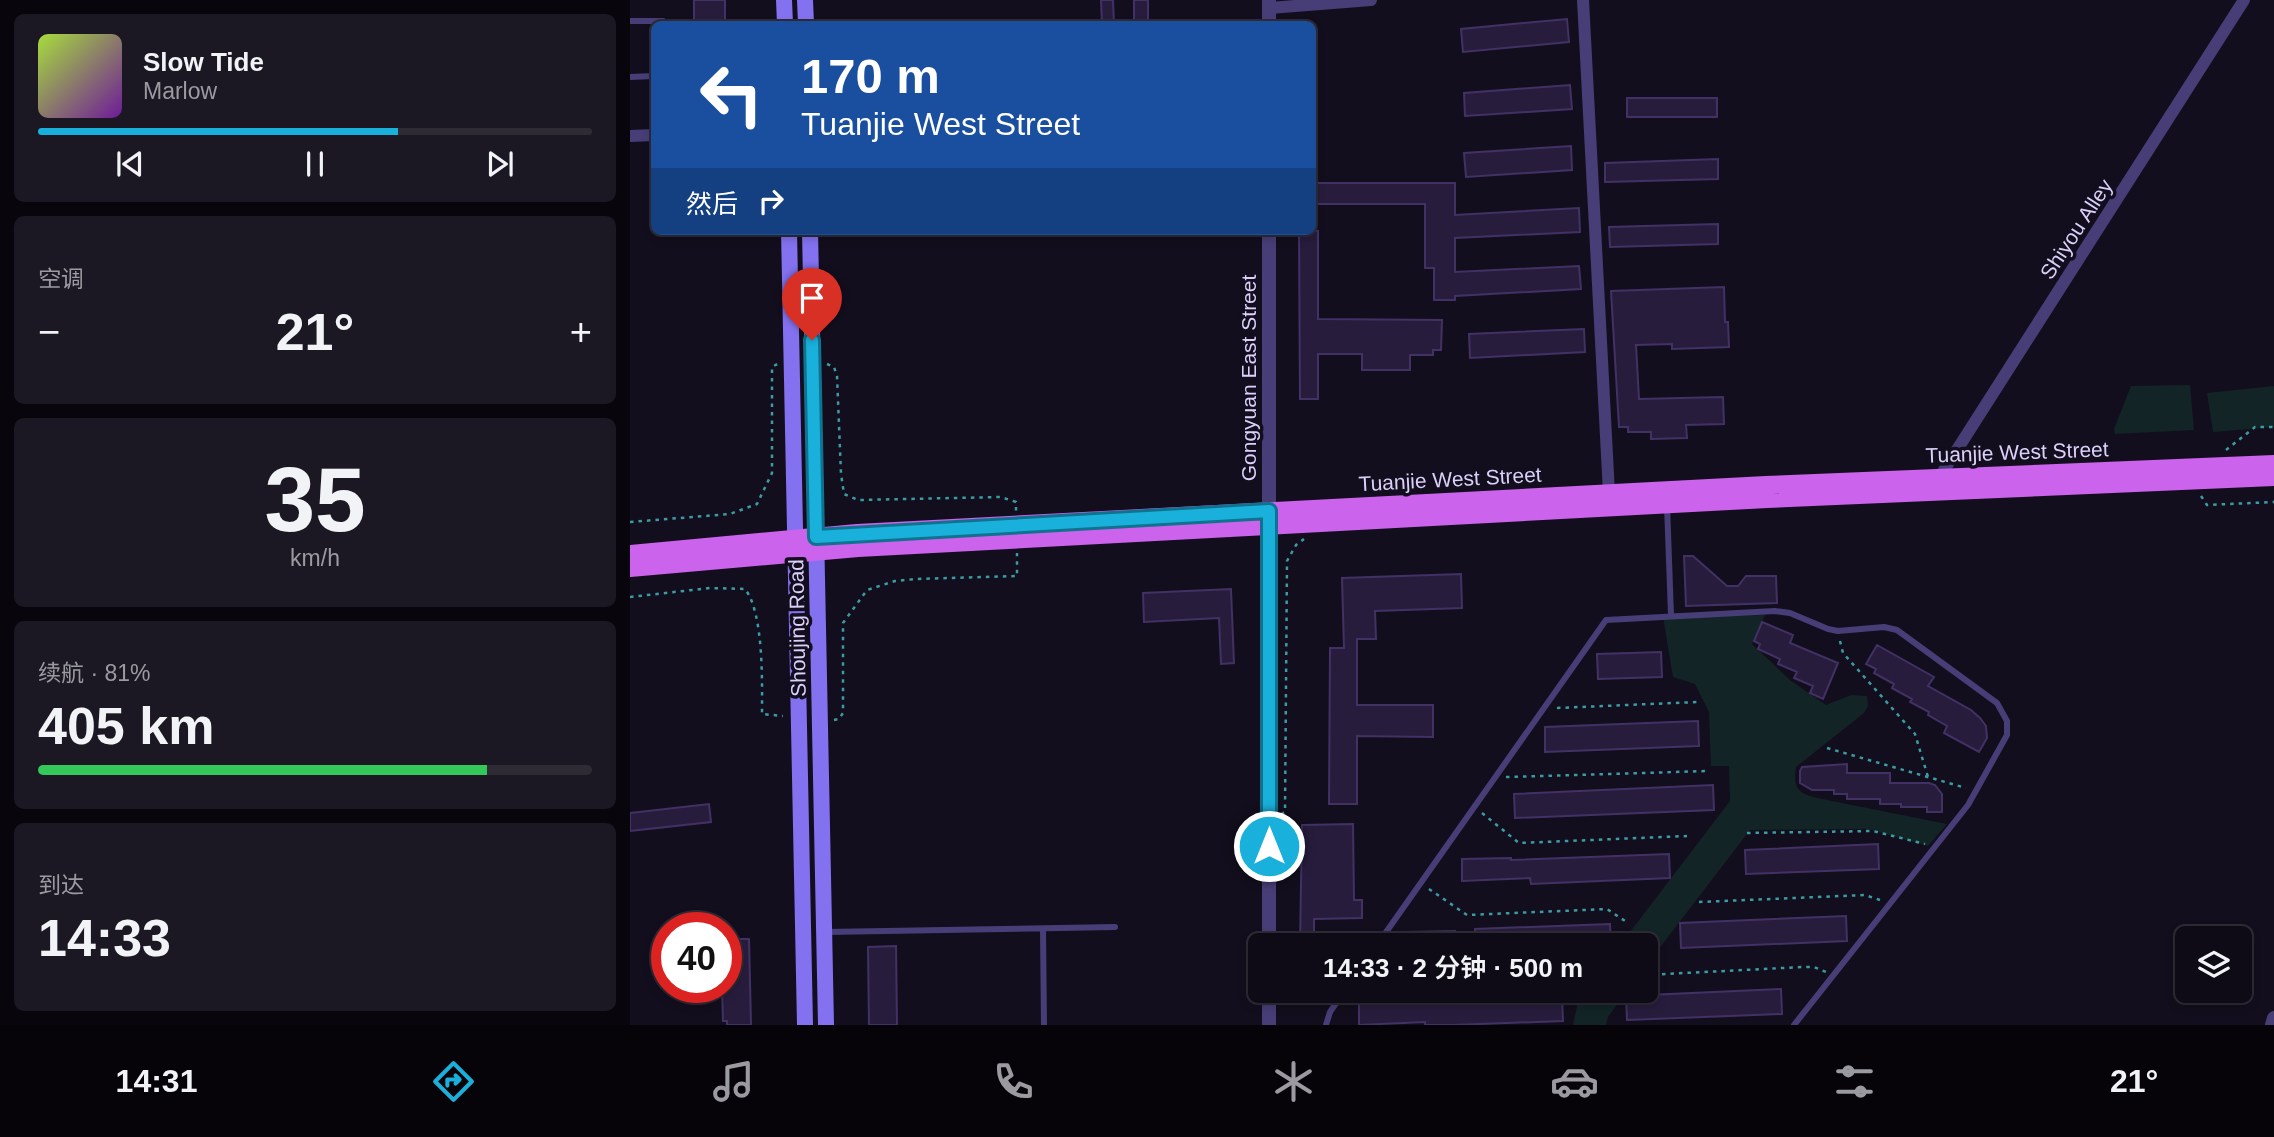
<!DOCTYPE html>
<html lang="zh">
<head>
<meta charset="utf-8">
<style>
  body { margin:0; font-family:Arial,"Noto Sans SC",sans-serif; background:#1c1823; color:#f1f3f6; height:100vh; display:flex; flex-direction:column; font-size:26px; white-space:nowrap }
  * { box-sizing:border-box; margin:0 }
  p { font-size:23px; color:#9b9aa1 }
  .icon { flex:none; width:38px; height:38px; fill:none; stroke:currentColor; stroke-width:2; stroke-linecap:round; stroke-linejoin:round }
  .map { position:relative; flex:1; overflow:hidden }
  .drawer { display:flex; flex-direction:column; gap:14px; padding:14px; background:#08060c; width:630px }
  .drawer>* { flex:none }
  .hud { position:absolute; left:21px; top:21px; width:665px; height:214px; border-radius:10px; box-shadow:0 4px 10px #0003,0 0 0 2px #2e2b35; background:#1a4fa0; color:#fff; overflow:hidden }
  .controls { position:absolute; left:1545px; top:926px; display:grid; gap:14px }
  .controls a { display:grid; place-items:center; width:77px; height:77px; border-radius:10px; background:#0e0a16; box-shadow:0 4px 10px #0003,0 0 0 2px #2e2b35; font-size:35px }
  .speed { position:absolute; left:21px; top:912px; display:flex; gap:14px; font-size:35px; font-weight:700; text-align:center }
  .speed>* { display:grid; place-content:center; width:91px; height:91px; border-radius:50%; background:#0e0a16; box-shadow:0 4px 10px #0003,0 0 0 2px #2e2b35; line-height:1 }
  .speed .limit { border:10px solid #d22; background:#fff; color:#111 }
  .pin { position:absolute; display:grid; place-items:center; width:60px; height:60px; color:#fff; margin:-72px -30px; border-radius:50% 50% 50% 0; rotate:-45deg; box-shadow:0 0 7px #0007 }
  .pin .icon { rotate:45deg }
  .me { position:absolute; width:77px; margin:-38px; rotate:0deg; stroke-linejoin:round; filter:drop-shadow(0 0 5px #0008) }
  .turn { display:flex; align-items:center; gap:24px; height:147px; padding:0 35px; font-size:32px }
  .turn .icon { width:91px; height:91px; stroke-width:2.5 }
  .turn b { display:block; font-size:49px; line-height:60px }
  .then { display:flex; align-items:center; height:66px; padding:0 35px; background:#0003; gap:14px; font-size:26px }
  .big { font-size:52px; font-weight:600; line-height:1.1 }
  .drawer .tile { flex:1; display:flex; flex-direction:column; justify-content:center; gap:10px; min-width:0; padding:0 24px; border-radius:10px; background:#1c1823 }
  .drawer .dial { align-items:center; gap:0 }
  .dial b { font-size:91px; line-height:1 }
  .song { display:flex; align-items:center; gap:21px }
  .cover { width:84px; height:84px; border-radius:10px; background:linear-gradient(135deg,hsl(80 70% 55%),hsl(280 70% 35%)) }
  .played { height:7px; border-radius:4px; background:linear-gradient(90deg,#19b0dc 65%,#2e2b35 65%) }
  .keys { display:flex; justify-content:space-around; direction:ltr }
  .heat { display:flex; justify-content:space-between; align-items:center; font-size:38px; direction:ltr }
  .charge { height:10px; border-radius:5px; background:linear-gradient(90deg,#34c759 81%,#2e2b35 0) }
  .trip { position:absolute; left:618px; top:933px; width:410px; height:70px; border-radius:10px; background:#0e0a16; box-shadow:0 4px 10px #0003,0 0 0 2px #2e2b35; font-weight:600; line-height:70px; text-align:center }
  .tabs { display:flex; height:112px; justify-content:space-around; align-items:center; background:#060409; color:#9b9aa1 }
  .tabs .icon { width:49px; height:49px }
  .tabs .on { color:#19b0dc }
  .tabs b { font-size:32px; color:#f1f3f6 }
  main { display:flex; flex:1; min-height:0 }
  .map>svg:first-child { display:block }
</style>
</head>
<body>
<main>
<section class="drawer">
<div class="tile">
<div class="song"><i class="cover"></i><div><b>Slow Tide</b><p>Marlow</p></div></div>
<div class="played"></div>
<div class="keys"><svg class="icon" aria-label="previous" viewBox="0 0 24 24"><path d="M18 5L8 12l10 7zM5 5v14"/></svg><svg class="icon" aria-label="pause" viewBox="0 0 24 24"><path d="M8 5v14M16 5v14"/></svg><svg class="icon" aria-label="next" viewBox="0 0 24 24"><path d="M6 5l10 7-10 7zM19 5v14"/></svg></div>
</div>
<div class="tile"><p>空调</p>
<div class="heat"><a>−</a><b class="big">21°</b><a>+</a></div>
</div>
<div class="tile dial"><b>35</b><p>km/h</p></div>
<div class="tile"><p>续航 · 81%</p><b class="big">405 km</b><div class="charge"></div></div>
<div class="tile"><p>到达</p><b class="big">14:33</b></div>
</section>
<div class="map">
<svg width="1644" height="1025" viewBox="0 0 1644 1025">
  <rect width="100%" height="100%" fill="#130e1d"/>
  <path fill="#122426" d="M1560,385l4,45 -79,4 -1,-5 17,-43z
    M1644,386v41l-61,5 -6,-39z
    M1135,615l-13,29 38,36 36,25 25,-10 16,1 1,10 -4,7 -68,54c-4,25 5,27 26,32l125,25 -19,22 -60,-17 -118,1 -105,137v-22h-25l110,-144 -1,-35h-18l-2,-54 -14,-28 -22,-7 -10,-60z
    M956,990h41v1l-19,26 -2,8h-33l5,-23z"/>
  <path fill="#271c3c" stroke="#423165" stroke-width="2" d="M64,0h31v24h-31z
    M471,0h12l1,24h-12z
    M504,0h14v24h-14z
    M937,19l2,23 -106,10 -2,-23z
    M940,85l2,24 -107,7 -1,-23z
    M997,98h90v19h-90z
    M941,146l1,24 -106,7 -2,-24z
    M1088,159v20l-113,3v-19z
    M682,183h143v32l124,-7 1,24 -125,6v34l124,-6 2,23 -126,7v4h-21v-32h-9v-64h-113z
    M1088,224v20l-108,3 -1,-20z
    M669,231h19v88l124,1 -1,30h-8v5h-23v15h-48v-16h-44v45h-18z
    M1094,287l1,35h3l1,25 -57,2v-5l-36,1 3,54 84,-2 1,27 -38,1 1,13 -36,1v-7h-23v-5h-9l-8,-136z
    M954,329l1,23 -115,6 -1,-24z
    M1054,556h9l34,30h11l8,-10h30l1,27 -91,3z
    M831,574l1,34 -87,3 1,28h-19v66h76v32l-76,-1v68h-28l1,-156h14l-2,-70z
    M601,589l3,74 -13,1 -2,-46 -75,4 -1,-29z
    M1132,622l31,13 -3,8 48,20 -15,36 -13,-6 3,-7 -19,-8 3,-6 -19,-8 2,-5 -22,-10 2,-5 -6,-3z
    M1247,645l57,32 -6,9 43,24 9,8 6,8 1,12 -8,14 -35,-19 3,-7 -19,-11 1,-3 -19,-10 2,-3 -20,-11 2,-4 -20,-11 2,-4 -10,-5z
    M1031,652l1,25 -64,2 -1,-25z
    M1068,721l1,25 -154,6v-25z
    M1217,764v9h43v10h39l6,2 7,9v18h-15v-5h-26v-3h-21v-5h-33v-5h-13v-4h-22l-12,-7v-12l2,-4z
    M1083,785l1,25 -199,8 -1,-24z
    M79,804l2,18 -81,9v-18z
    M723,824l1,76h8v18l-48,1v26h-14l2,-120z
    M1248,844l1,25 -133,5 -1,-24z
    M1039,854l1,24 -139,6 -1,-6 -68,3v-22l49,-1v2z
    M1216,916l1,25 -166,7 -1,-25z
    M980,924l1,21h-136v-16z
    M825,931v14h-49v-13z
    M96,939h23l2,86h-24v-4h-4l-1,-34h4z
    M266,946l1,79h-28l-1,-78z
    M1151,989l1,25 -155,6 -1,-24z
    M932,997l1,24 -110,4h-28v-3l-66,3v-22z"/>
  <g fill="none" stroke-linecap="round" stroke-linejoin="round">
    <path stroke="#3b9ca2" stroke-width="2.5" stroke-dasharray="3.5 5" stroke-linecap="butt" d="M197,364l7,3 3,9 4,98 3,20 14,6 143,-3 15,5v9
      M1596,450l29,-23h19
      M1571,496l6,9 67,-3
      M0,522l100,-8 27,-10 15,-31v-106l7,-4
      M0,597l80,-9 35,1c19,24 17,94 17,125l21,2
      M1210,641l3,12 72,81 13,43
      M927,708l140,-6
      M204,720l5,-1 4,-6v-90l24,-33 28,-9 21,-2 101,-3v-23
      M1197,748l139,40
      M876,777l203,-6
      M852,813l37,30 168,-7
      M651,814l4,-2 2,-251 9,-16 8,-6
      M1117,833l126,-2 52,13
      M799,889l38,26 140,-6 21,14
      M1069,902l166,-7 15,5
      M1015,975l158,-8h11l12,5"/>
    <path stroke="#483e77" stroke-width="6" d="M0,21h33l2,3
      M0,77l24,-1
      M1037,505l4,110
      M413,929l1,96
      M196,932l289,-5
      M747,945l229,-325 169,-9 15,2 38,16 10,2 46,-4 13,3 100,73 10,18v14l-39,70 -174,220
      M696,1025l4,-13 15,-22"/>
    <path stroke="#483e77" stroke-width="12" d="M953,0l26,493
      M639,8l102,-8
      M0,136l24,-1
      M1309,478l305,-478"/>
    <path stroke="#483e77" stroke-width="14" d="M639,0v24
      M639,231v714
      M639,990v35
      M1642,1025l2,-7"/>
    <path stroke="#8471ef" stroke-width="16" d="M154,0l1,24
      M175,0l1,24
      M159,231l16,794
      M180,231l16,794"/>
    <path stroke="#cb63ed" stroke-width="18" d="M0,554l227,-21 909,-48 508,-21
      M0,568l228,-20 909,-49 507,-22"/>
  </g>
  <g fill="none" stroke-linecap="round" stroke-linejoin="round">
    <defs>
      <path id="route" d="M182,340l4,197 453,-26v335"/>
    </defs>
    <use href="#route" stroke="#10728f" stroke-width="18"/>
    <use href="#route" stroke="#19b0dc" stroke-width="12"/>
  </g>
  <g text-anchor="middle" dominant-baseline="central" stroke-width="7" stroke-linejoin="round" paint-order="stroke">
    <g font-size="21" fill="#dad0fa" stroke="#130e1d">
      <text transform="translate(1446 229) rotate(-57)">Shiyou Alley</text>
      <text transform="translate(618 378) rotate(-90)">Gongyuan East Street</text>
      <text transform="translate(1387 452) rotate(-2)">Tuanjie West Street</text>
      <text transform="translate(820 479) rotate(-3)">Tuanjie West Street</text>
      <text transform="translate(167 628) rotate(-91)">Shoujing Road</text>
    </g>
  </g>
</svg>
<div class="controls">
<a><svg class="icon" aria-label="layers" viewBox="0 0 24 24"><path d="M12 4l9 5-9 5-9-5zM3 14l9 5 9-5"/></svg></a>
</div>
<div class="speed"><div class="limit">40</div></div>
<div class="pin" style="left:182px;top:340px;background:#d93025"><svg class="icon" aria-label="arrive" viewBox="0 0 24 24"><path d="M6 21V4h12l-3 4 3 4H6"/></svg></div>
<svg class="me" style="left:639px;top:846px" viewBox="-20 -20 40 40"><circle r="17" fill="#19b0dc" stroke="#fff" stroke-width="3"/><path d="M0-11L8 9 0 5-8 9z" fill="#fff"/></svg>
<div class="trip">14:33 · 2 分钟 · 500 m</div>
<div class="hud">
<div class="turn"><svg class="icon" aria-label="left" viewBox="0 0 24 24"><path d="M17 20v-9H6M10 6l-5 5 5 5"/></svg><div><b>170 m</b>Tuanjie West Street</div></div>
<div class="then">然后<svg class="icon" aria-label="right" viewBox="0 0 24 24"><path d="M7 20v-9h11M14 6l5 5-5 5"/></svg></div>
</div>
</div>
</main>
<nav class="tabs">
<b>14:31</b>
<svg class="icon on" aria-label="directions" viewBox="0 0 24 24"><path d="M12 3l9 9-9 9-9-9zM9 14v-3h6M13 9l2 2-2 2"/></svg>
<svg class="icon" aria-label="music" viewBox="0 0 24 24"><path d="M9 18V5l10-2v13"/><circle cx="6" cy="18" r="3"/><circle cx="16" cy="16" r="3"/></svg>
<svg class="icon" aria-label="phone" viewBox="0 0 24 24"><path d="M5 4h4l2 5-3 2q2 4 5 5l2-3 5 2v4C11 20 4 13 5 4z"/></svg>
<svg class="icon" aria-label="climate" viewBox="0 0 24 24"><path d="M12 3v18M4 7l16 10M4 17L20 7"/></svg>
<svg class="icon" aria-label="car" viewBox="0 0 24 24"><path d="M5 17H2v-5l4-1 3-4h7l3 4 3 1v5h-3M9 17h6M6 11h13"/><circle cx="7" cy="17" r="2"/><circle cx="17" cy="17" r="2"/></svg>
<svg class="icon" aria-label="filters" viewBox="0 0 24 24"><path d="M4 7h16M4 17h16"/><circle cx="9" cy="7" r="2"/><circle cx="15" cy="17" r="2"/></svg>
<b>21°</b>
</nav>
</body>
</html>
